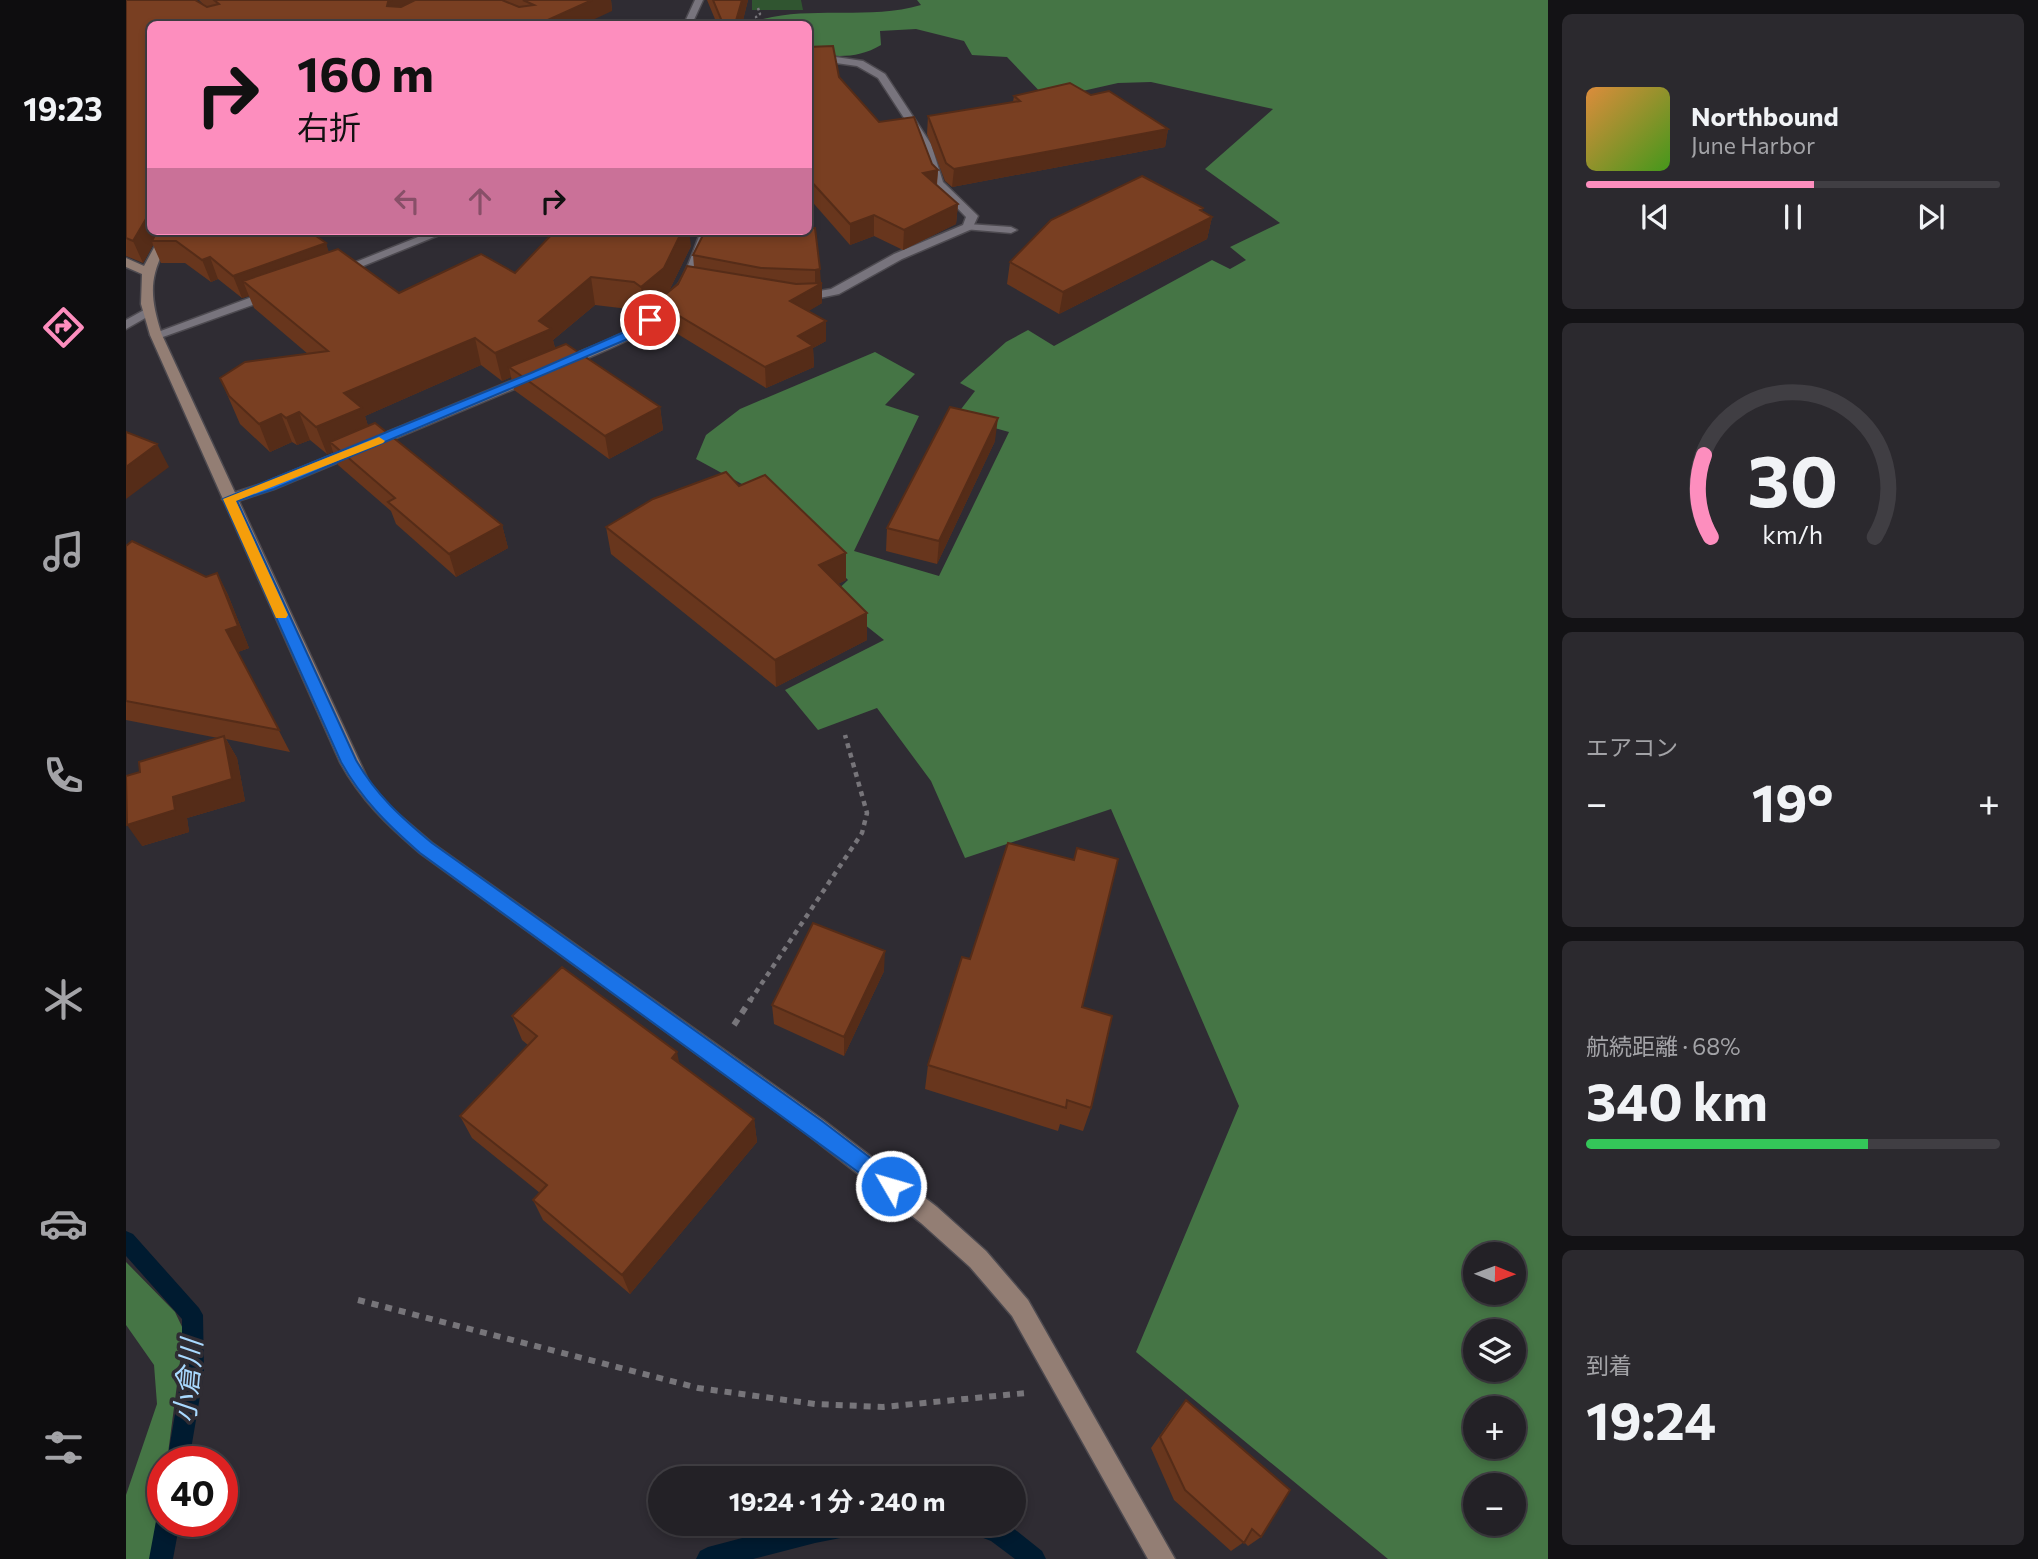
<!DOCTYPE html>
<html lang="ja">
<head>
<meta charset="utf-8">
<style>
  body { margin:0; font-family:Commissioner,"Noto Sans JP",sans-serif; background:#2b292e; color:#f1f3f6; height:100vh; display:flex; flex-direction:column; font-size:26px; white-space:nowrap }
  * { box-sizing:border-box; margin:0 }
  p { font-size:23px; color:#a3a3a7 }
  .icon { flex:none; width:38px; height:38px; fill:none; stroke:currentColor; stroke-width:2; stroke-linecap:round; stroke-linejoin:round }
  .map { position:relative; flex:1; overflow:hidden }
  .side { display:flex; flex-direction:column; gap:14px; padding:14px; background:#131215; width:490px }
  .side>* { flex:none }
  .guide { position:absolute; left:21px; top:21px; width:665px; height:214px; border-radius:10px; box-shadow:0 4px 10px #0003,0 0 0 2px #403e43; background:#fd8ebe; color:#111; overflow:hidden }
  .needle { width:46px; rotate:91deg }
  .buttons { position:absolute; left:1337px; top:1242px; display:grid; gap:14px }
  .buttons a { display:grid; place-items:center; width:63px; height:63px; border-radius:50%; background:#232126; box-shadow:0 4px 10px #0003,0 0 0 2px #403e43; font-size:35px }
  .speed { position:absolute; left:21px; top:1446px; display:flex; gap:14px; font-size:35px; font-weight:700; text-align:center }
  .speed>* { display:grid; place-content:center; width:91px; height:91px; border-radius:50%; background:#232126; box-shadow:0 4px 10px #0003,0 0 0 2px #403e43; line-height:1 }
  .speed .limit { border:10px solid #d22; background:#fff; color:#111 }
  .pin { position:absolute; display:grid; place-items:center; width:60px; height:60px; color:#fff; margin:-30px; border:4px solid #fff; border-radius:50%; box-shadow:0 2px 7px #0007 }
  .me { position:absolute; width:77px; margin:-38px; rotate:308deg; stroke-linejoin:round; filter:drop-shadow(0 0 5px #0008) }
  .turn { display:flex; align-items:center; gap:24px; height:147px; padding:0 35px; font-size:32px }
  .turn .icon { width:91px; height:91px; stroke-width:2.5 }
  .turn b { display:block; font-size:49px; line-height:60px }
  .lanes { display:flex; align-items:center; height:66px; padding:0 35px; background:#0003; justify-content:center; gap:35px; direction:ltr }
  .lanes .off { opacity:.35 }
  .big { font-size:52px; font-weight:700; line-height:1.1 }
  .side .tile { flex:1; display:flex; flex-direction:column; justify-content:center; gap:10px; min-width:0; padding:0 24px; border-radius:10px; background:#2b292e }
  .side .dial { align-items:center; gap:0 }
  .dial svg { height:182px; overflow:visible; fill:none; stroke:#403e43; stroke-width:7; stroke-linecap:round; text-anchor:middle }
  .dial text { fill:#f1f3f6; stroke:none }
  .song { display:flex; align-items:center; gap:21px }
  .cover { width:84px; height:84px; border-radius:10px; background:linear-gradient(135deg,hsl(30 70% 55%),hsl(100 70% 35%)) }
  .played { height:7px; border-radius:4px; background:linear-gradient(90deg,#fd8ebe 55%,#403e43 55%) }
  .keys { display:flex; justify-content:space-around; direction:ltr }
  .heat { display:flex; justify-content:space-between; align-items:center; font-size:38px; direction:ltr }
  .charge { height:10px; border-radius:5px; background:linear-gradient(90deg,#34c759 68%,#403e43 0) }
  .trip { position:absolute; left:522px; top:1466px; width:378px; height:70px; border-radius:35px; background:#232126; box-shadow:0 4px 10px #0003,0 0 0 2px #403e43; font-weight:700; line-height:70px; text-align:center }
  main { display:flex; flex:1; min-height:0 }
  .tabs { display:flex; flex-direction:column; width:126px; justify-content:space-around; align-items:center; background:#0e0d0f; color:#a3a3a7 }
  .tabs .icon { width:49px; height:49px }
  .tabs .active { color:#fd8ebe }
  .tabs b { font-size:32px; color:#f1f3f6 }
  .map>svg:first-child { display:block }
</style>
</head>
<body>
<main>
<nav class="tabs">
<b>19:23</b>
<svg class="icon active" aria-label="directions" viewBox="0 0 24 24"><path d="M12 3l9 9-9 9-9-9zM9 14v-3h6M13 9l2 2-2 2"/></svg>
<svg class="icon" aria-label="music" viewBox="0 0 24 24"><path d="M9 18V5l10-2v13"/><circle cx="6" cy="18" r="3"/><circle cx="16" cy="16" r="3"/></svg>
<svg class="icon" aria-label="phone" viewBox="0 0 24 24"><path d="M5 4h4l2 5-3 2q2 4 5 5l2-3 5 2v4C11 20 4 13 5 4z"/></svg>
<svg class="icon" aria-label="climate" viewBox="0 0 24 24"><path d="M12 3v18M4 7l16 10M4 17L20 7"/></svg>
<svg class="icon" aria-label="car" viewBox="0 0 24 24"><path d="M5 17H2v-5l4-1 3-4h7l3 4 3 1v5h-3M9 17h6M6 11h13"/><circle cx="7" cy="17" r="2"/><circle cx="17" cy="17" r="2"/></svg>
<svg class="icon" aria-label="filters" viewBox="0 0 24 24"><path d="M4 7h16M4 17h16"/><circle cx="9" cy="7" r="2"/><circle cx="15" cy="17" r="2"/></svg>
</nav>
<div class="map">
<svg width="1422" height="1559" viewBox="0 0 1422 1559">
  <rect width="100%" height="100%" fill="#2f2c33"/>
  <path fill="#305530" d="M626,0h49l2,10h-51z"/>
  <path fill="#457545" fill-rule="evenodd" d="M791,0h631v1559h-160l-252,-207 103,-246 -128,-297 -146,49 -34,-77 -54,-73 -59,22 -33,-40 99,-50 -54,-43 18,-17 -75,-79 -77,-42 10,-24 34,-26 135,-57 40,22 -30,31 34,11 -65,135 85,25 70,-144 -54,-15 20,-26 -15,-8 46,-41 22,-12 26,16 158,-86 18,9 16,-9 -16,-13 50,-24 -75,-54 68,-60 -122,-27 -33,1 -71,16 -40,-42 -35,-2 -8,-14 -48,-12 -36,2 1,14c-23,14 -46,12 -72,8l-1,-29h-43l-2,-5c53,-13 106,1 158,-14zM1349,1255h39v38h-39zM1349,1332h39v38h-39zM1349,1409h39v38h-39zM1349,1486h39v38h-39z
    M0,1262l49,50 9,19 -17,130h-4v31l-9,67h-28v-64l31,-91 -3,-39 -28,-40z"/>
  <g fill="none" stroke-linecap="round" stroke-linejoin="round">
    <path fill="#001b30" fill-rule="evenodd" d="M0,1231l7,3 66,74 4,7 1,58 -15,88h-22l15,-88v-54l-56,-63z
      M37,1512v9h17l-7,38h-24l7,-38z
      M670,1524h78l-3,8 -56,11 -62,16h-57l4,-8 8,-4z
      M839,1524h43l34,27 4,8h-31l-24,-18 -23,-9z"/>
    <defs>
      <path id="lane" d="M842,224l43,3 6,3 -6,3 -47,-4v-4z"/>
      <path id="street" d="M569,0h8l-11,24h-8z
        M682,53l55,8 22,13 46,70 12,38 35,34 -6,13 -70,30 -63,35 -39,8 -6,-4 2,-3 35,-6 63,-35 69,-29 3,-8 -33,-34 -12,-39 -43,-66 -21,-12 -49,-7z
        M307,231h16l-108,44 -10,-3z
        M575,231h12c-9,20 -15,42 -27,61 -26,41 -77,56 -119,75h-10v-6c40,-17 92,-32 117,-70 13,-18 19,-40 27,-60z
        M145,290l4,1v6l-115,41 -10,-3z
        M18,310l10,3 -28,16v-9z
        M407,372l7,4 -2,3 -264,110 -45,15 -7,-5 2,-3 40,-13z"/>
      <path id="secondary" d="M37,231h12c-25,40 -28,59 -13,104l207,447 23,27 40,34 391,277 114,87 49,44 42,49 147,259h-27l-136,-243 -42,-49 -49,-44 -114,-89 -387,-281c-33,-28 -59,-53 -80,-91l-190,-427 -9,-31 1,-30 -16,-7v-9l18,8z"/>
    </defs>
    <use href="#lane" stroke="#4d4a50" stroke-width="3"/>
    <use href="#street" stroke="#4d4a50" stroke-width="3"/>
    <use href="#secondary" stroke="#4d4a50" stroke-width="3"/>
    <path stroke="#77757a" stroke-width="2.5" stroke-dasharray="2.5 2.5" stroke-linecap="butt" d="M632,8l2,6 -4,3 3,7
      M456,22l13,2"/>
    <path stroke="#77757a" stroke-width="4.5" stroke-dasharray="5 5" stroke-linecap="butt" d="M624,1001l112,-168 5,-20 -22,-78"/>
    <path stroke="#77757a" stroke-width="6" stroke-dasharray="7 7" stroke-linecap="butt" d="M608,1025l17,-26
      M232,1300l340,88 117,16 68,3 143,-14"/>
    <use href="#lane" fill="#78747d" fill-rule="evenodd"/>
    <use href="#street" fill="#78747d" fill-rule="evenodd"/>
    <use href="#secondary" fill="#937e74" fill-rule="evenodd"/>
  </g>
  <path fill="#68361d" d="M0,0l79,6 -6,-6h412l1,11 -462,13v207l176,12 2,9 71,41 116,-20 176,-27 -22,45 25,-24 -1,-12 115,-24 13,52 1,20 -14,8 18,10v20l-13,7 1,19 -48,21 -108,-66 -2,-18 -11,10 -8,-4 -42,-5 -42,35 2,8 105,59 3,23 -54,29 -95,-69 -3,-13 -9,4 -21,-16 -116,51 3,10 134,99 6,23 -52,29 -60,-53 -5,-13 -53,-46 -5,-13 -6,2 -17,-14 -13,5 -5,-3 -22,10 -30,-28 -20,-46 88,-24 -54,-46 -5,-12 -7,2 -24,-19 -7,3 -26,-19h-24l-8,-18 -10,18 -17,-7z
    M581,0h41l-6,24h-25z
    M682,47l31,30 40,45 53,42 6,6 -1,15 21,19 -2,20 -53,26 -29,-14 -24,9 -42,-48z
    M965,95l77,34 -3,18 -213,40 -7,-6 -18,-47 1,-18 85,-14 1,-6z
    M1076,211l10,6 -5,22 -148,75 -52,-30 3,-22z
    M869,441l-58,123 -51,-13 1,-23z
    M480,527l240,26v27l-8,4 29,29v27l-91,47 -165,-133z
    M0,546l80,31 11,-4 11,22 21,53 -11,4 52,100 -64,-13 11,19 8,43 -58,17 2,14 -47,14 -2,-74 78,-34 -92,-18z
    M758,971l-40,85 -70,-32 -2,-19z
    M956,1007l9,101 -8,23 -23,-7 -2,7 -133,-42 3,-24z
    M386,1016l167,47 75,56 3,23 -127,152 -87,-74 -10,-20 7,-7 -68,-55 -12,-22 68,-71 -6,-5z
    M1060,1400l75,137 -13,9 -4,-4 -13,9 -57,-51 -23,-52 25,-36z"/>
  <path fill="#552c18" d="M266,0h45l-44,22 -6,-16 1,-4z
    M466,0h19l1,11 -28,13h-45z
    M616,0h6l-6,24h-7z
    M1042,129l-3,18 -213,40 2,-18z
    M812,170l-2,20 -13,-17z
    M832,204l-2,20 -53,26 1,-20z
    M1077,208l-4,16 13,-7 -5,22 -148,75 4,-22z
    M24,212v19h11l-9,10 1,4 -10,18 -10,-22z
    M748,215v21l-24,9v-21z
    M556,231h7l2,15 -24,49 -11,7v2l-11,10 -4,-27z
    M200,243l7,22 -90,16 6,15 -7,2 -9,-22z
    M84,257l8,22 -7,3 -9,-22z
    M694,269l1,15 1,-1v20l-31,19 -1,-21 25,-15v-16z
    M465,277l4,28 -42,35 4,17 -48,10 2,10 -9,4 -7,-28 44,-32z
    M700,321v20l-13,7 1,19 -48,21 -1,-21 33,-31z
    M349,338l6,27 -116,51 6,20 -41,6 3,10 -6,2 -11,-27 28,-34z
    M534,407l3,23 -54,29 -4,-23z
    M173,412l11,28 -13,5 -11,-27z
    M155,414l11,28 -22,10 -11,-28z
    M872,418l-3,23 -58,123 2,-23z
    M31,444l12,23 -43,32v-32z
    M376,525l6,23 -52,29 -7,-23z
    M720,553v27l-26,12 -1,-27z
    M91,573l11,22 21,53 -11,4 -12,-22z
    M741,613v27l-91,47 -1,-27z
    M98,736l13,22 8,43 -58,17 2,14 -47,14 -15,-21 46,-28z
    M759,951l-1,20 -40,85v-19z
    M551,1052l5,24 -10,-18z
    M628,1119l3,23 -127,152 -8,-19z"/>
  <path fill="#793f22" stroke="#552c18" stroke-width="2" d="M0,0h69l12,7 12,-3 -5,-4h178l-4,2 -1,4 14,1 14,-7h87l17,7 15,-2 -11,-5h69l-53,24h-389v188l-17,29 -7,-3z
    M587,0h29l-7,24h-12z
    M707,46l6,31 40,45 35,-5 18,47 6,6 -15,3 35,31 -54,26 -30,-15 -24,9 -42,-46v-131z
    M944,83l21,12 18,-4 59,38 -214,40 -8,-6 -18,-47 92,-15 -6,-5z
    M1016,176l61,32 -3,2 12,7 -149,75 -53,-30 41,-42z
    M682,228h7l5,41 -5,1 -54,-2 -68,-13 12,-24h103z
    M31,231h152l17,12 -93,33 -23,-19 -8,3 -26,-19h-24z
    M429,231h127l-18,37 -23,19 -7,-5 -43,-5 -52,44 12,8 -56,24 -20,-15 -131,55 18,15 -46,19 -17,-15 -13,6 -5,-4 -22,10 -30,-28 -9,-18 25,-16 83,-11 -85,-70 95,-32 61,44 82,-39 34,19z
    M561,266l109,18 26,-1 -32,18 36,20 -28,15 15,10 -48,21 -109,-65 22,-18z
    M440,344l94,63 -55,29 -96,-69z
    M824,407l48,11 -59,123 -52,-13z
    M249,423l127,102 -53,29 -61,-52 7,-4 -65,-56z
    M0,432l31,12 -31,23z
    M600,472l13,14 26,-11 81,78 -27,12 48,48 -92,47 -169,-133 47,-28z
    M6,541l74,36 11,-4 21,53 -12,4 53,100 -153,-29v-155z
    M98,736l8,43 -59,18 2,13 -48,15 -1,-49 14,-4 -1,-10z
    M882,843l66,17 3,-12 41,11 -36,148 30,9 -21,92 -24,-8 -1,8 -138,-43 34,-108 8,2z
    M687,923l72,28 -41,86 -72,-32z
    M436,967l115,85 -5,6 82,61 -132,156 -89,-75 14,-15 -87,-69 77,-80 -25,-20z
    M1060,1400l104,90 -29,47 -9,-8 -8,14 -59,-53 -25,-53z"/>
  <path fill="#1a73e8" stroke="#114b97" stroke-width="2" d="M520,318l10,2 -26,18 -356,151 -37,12 119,259c20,35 46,58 76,83l390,278 76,58 3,7 -3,7 -7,3 -471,-343c-32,-28 -58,-53 -79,-91l-118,-263 308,-126 91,-40z"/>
  <path fill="#f59e0b" d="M253,437l6,4 -2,2 -147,58 52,114 -2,3h-10l-53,-119z"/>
  <g text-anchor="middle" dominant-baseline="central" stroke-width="7" stroke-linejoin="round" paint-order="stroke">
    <g font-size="28" font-style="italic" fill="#a9d9ff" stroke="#2f2c33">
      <text transform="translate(61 1381) rotate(-85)">小倉川</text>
    </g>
  </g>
</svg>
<div class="buttons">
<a><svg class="needle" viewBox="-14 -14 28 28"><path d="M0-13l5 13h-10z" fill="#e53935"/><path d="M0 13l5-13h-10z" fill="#a3a3a7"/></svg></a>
<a><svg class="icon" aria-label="layers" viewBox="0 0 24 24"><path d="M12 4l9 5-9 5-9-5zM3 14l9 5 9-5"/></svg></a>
<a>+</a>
<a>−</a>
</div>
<div class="speed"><div class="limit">40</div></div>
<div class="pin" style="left:524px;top:320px;background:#d93025"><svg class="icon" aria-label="arrive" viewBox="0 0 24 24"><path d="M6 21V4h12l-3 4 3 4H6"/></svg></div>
<svg class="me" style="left:765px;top:1186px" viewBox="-20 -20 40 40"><circle r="17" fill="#1a73e8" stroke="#fff" stroke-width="3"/><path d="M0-11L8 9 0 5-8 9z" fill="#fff"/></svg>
<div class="trip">19:24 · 1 分 · 240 m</div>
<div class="guide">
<div class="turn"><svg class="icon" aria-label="right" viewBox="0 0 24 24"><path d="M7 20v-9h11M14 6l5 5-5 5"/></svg><div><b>160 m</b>右折</div></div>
<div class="lanes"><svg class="icon off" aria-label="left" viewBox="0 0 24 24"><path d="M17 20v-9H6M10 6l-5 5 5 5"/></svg><svg class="icon off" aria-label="ahead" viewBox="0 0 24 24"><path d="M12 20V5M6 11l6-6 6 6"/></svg><svg class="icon" aria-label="right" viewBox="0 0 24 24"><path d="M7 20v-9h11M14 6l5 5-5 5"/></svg></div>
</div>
</div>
<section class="side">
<div class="tile">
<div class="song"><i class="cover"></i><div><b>Northbound</b><p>June Harbor</p></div></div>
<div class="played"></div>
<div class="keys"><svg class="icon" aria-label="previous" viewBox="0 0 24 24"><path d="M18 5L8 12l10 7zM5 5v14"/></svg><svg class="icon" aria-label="pause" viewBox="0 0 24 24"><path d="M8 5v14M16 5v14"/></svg><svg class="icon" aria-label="next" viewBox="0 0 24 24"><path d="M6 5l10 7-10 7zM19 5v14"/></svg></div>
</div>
<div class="tile dial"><svg viewBox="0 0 100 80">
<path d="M14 69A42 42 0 1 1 86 69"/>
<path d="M14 69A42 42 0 0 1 11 33" stroke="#fd8ebe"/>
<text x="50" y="56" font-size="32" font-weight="700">30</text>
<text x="50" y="72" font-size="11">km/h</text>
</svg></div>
<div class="tile"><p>エアコン</p>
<div class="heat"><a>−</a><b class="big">19°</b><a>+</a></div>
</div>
<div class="tile"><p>航続距離 · 68%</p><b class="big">340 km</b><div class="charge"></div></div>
<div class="tile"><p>到着</p><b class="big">19:24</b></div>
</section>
</main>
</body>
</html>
